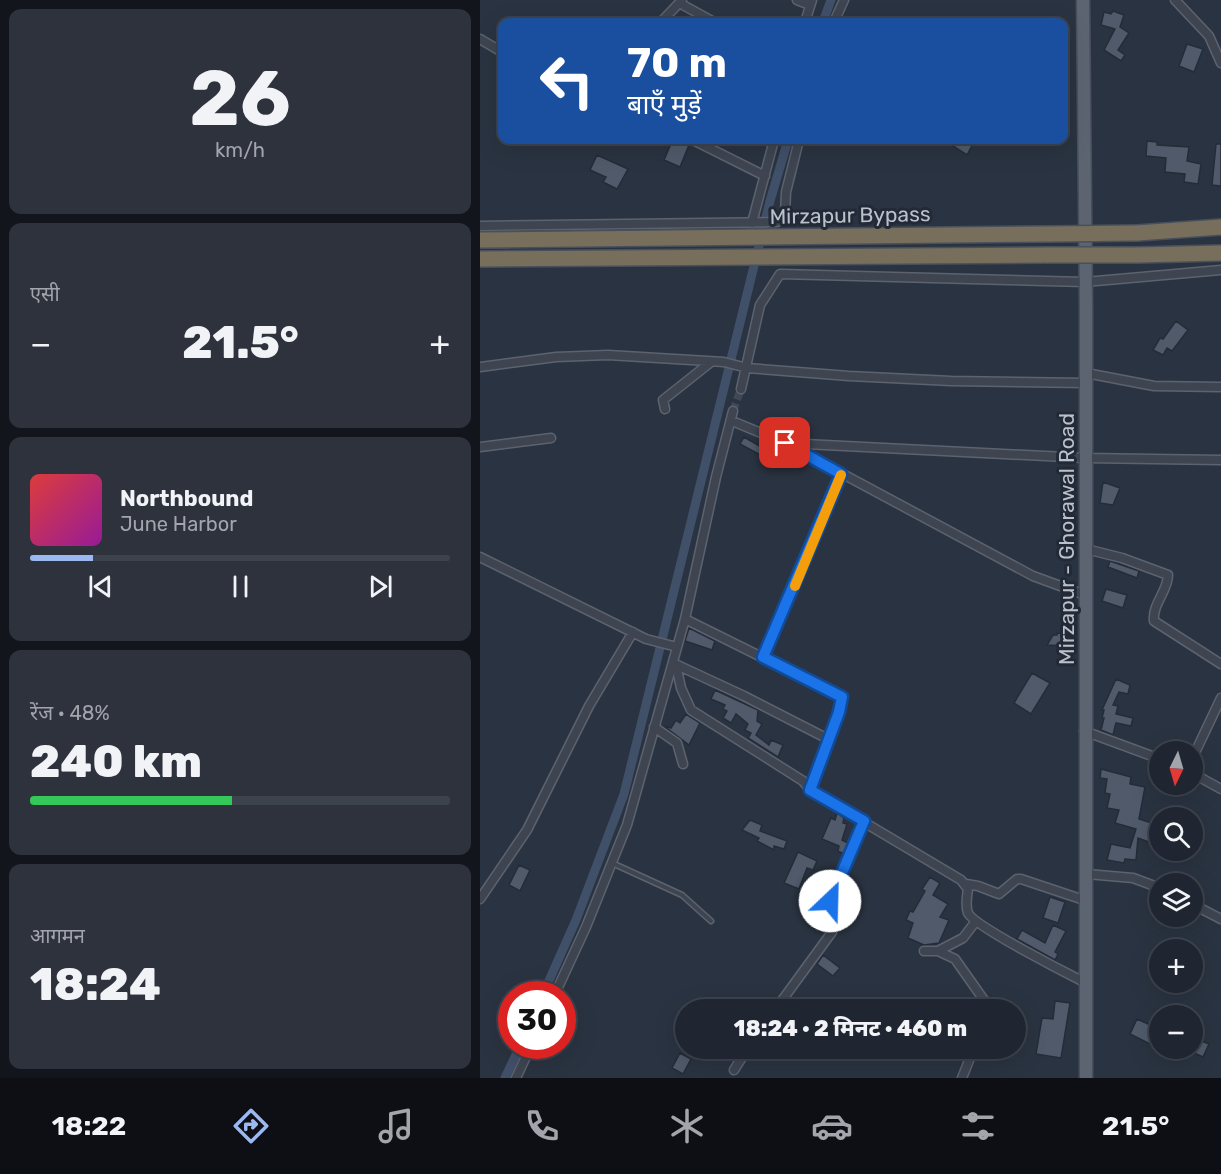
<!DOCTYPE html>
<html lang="hi">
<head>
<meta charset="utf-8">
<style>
  body { margin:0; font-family:Rubik,"Noto Sans Devanagari",sans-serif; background:#2d323d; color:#f1f3f6; height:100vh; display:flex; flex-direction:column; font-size:22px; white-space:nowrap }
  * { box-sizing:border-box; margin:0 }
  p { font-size:20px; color:#a2a5ab }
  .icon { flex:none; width:33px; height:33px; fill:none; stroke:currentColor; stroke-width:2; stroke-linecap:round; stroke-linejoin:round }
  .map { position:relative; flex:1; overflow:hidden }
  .side { display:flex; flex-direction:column; gap:9px; padding:9px; background:#12151b; width:480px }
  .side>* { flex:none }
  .hud { position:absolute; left:18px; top:18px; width:570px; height:126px; border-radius:12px; box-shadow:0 6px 24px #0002,0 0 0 2px #3d434d; background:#1a4fa0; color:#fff; overflow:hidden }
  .needle { width:39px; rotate:185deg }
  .fabs { position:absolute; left:669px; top:741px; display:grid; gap:12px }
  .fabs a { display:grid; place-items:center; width:54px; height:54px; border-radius:50%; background:#202631; box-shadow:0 6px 24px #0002,0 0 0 2px #3d434d; font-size:30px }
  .speed { position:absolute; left:18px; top:981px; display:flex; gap:12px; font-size:30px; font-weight:700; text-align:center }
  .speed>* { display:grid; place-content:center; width:78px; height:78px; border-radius:50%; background:#202631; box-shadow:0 6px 24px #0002,0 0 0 2px #3d434d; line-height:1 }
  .speed .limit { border:9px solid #d22; background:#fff; color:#111 }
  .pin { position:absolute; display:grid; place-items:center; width:51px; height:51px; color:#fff; margin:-26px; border-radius:12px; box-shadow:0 3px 9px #0006 }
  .me { position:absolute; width:66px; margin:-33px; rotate:24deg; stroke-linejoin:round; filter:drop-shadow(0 0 4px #0008) }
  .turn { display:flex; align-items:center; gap:21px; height:126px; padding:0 30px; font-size:27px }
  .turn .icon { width:78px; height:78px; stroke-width:2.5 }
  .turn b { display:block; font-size:42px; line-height:51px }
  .big { font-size:45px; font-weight:800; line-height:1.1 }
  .side .tile { flex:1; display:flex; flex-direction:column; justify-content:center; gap:9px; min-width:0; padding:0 21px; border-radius:12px; background:#2d323d }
  .side .dial { align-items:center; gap:0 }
  .dial b { font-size:78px; line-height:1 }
  .song { display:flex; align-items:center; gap:18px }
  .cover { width:72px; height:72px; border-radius:9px; background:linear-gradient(135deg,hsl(0 70% 55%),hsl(300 70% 35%)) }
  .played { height:6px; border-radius:3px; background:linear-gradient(90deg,#9cb8f0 15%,#3d434d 15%) }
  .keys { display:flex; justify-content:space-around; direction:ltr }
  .heat { display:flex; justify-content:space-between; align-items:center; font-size:33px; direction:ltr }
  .charge { height:9px; border-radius:4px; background:linear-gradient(90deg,#34c759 48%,#3d434d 0) }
  .trip { position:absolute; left:195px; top:999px; width:351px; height:60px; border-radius:30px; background:#202631; box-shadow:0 6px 24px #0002,0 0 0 2px #3d434d; font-weight:800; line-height:60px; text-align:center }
  .tab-bar { display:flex; height:96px; justify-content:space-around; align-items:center; background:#0d0f14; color:#a2a5ab }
  .tab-bar .icon { width:42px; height:42px }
  .tab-bar .current { color:#9cb8f0 }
  .tab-bar b { font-size:27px; color:#f1f3f6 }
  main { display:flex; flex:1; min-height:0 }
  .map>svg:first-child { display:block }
</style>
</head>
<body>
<main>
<section class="side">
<div class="tile dial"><b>26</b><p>km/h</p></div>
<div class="tile"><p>एसी</p>
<div class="heat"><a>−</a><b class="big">21.5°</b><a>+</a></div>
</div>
<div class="tile">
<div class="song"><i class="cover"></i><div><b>Northbound</b><p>June Harbor</p></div></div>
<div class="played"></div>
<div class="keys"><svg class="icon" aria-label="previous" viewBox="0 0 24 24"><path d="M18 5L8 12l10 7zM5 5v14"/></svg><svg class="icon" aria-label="pause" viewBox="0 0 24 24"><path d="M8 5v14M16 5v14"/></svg><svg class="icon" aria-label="next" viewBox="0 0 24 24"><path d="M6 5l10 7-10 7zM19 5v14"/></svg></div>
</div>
<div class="tile"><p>रेंज · 48%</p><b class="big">240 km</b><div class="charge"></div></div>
<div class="tile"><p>आगमन</p><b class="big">18:24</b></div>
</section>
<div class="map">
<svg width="741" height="1078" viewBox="0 0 741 1078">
  <rect width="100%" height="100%" fill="#2a3341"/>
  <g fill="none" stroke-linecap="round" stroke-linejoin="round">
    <path stroke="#415069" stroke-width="9" d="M343,22l8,-22
      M63,994l33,-74 48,-126 146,-593 18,-61
      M25,1078l15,-32"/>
  </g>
  <path fill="#505a6a" stroke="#252c39" stroke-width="1.5" d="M633,11l11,4 -4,12 9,6 -11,17 7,5 -4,6 -17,-11 11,-21 -14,-4 3,-13 7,2z
    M707,44l16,5 -9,23 -15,-6z
    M175,140h22l12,5 -9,22 -16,-7 6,-14z
    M476,140h19l-8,15 -14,-9z
    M667,141l10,1v3l32,2 -2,14 14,3 -3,20 -14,-2 1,-8 -20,-2 1,-14 -20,-2z
    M736,144h5v42l-9,-1z
    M117,155l31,14 -11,20 -14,-7 3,-5 -16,-7z
    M696,321l12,9 -16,21 -5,-3 -4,7 -10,-5 7,-12 3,1z
    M264,437l17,10 2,-6 8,3 -5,14 -26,-14z
    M623,482l17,6 -7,17 -13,-2z
    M630,561l29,10 -2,7 -29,-11z
    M626,589l21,6 -4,13 -21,-7z
    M209,628l26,13 -3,9 -27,-9z
    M577,633l11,1v12l-21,-1 6,-10h4z
    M552,673l18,10 -19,31 -17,-11z
    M636,679l14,6 -2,9 -9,-2 -6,13 5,1 -2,8 17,4 -2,8 -15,-3 -3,12 -12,-5 3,-12h-2l2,-8h-2z
    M235,690l43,20 -1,11 5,3 -6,11 13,10 2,-5 12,5 -5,12 -30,-19 3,-5 -6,-3 3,-6 -12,-10 -5,9 -8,-5 4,-7 -4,-2 2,-4 -14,-6z
    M206,714l14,9 -11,22 -25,-19 7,2 5,-8 4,3z
    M621,769l30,8 -1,7 15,3 -6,32 16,5 -6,18 -11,-4 -2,22 -11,-1 -1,4 -17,-3 4,-16 19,4 6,-19 -21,-6 4,-13 -12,-2 3,-14 -5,-1 2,-14 -7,-1z
    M357,813l7,5 -1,5 4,1 -5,16 6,3 -4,11 -6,-3 1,-5 -17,-7 9,-21 4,2z
    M270,820l12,5 -2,6 27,10 -3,8 -10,-3v4l-17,-9 2,-3 -17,-8z
    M318,852l19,9 -4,9 -6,-2 -8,21 -15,-6z
    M39,865l11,5 -10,21 -11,-6z
    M450,877l10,6 -7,12 15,9 -8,13 9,3 -10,23 -15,2 -16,-7 5,-15 -7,-3 4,-9 3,1 12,-21 -3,-2z
    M570,897l15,5 -7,21 -15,-5z
    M573,925l13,6 -11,21 3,2 -3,6 -38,-21 5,-9 23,13z
    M343,955l17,13 -7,8 -16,-12z
    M575,1001l15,2 -9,55 -25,-4 6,-36 11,1z
    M657,1019l20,9 -7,16 -20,-10z
    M712,1037l17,7 -6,13 -11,-5z
    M200,1053l11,6 -8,15 -11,-6z"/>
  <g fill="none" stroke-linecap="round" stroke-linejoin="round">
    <path stroke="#404856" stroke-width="8" stroke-dasharray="8 4" stroke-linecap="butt" d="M253,411l8,-22"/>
    <defs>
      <path id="lane" d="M132,863l70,32 29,26"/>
      <path id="street" d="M317,0l13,5
        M695,0l34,36 12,27
        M201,4l33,18
        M181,22l21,-22
        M325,22l7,-22
        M354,22l10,-22
        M0,39l22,13
        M213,140l72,36
        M272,223l22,-83
        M0,226l297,-4 8,-8 1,-22 13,-52
        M0,367l76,-10 52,-2 116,7 23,6 102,8 102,5 135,2
        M606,373l68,13 67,1
        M261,389l19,-84 20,-31 305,8 136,-12
        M185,409l-2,-9 48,-38
        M252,421l53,22 248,133 52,19
        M305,443l300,15 136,2
        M0,447l71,-9
        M606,549l36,9 46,17c0,16 -16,29 -14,46l67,43
        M0,557l166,82 31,8
        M205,619l157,78 -3,15 -29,78
        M283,657l78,-183
        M195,664l69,32 84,43
        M196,665l5,23 10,22 112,71 7,9 151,90 7,9c-1,8 -3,16 0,24 6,13 100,61 118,70
        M174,727l23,16 6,21
        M604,731l76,28
        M712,759l29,-61
        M712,773l29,16
        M607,874l46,4 27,10
        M486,884l12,2 21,8 18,-15h4l66,22
        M0,899l47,-69 62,-124 44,-74
        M712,904l29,15
        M444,951h14l25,-13 13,-17
        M458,951l17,8 36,51
        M75,994l31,-67 41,-102 58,-206 31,-142 17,-66
        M295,1010l57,-78 3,-9 -5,-16 2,-13 8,-14 24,-59
        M254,1070l14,-22
        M36,1078l15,-32
        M482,1078l12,-30"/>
      <path id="primary" d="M603,0l3,305v773"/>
      <path id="highway" d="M657,233l84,-6
        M0,240l569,-6
        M657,255l84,-2
        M0,259l568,-4"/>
    </defs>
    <use href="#lane" stroke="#5c636f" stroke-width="7"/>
    <use href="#street" stroke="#5c636f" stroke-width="11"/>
    <use href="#primary" stroke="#484e5b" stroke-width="15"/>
    <use href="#highway" stroke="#49505c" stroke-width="18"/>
    <use href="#lane" stroke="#3e4551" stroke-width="4"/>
    <use href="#street" stroke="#3e4551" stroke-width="8"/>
    <use href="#primary" stroke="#5c6471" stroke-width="12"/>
    <use href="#highway" stroke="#776e5c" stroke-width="15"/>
    <defs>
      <path id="highway-bridge" d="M569,234l88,-1
        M568,255h89"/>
    </defs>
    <use href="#highway-bridge" stroke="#49505c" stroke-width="18" stroke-linecap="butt"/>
    <use href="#highway-bridge" stroke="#776e5c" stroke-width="15"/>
  </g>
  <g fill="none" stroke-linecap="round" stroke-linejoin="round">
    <defs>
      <path id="route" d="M305,443l56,31 -78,183 79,40 -3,15 -29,78 54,31 -34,80"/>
    </defs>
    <use href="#route" stroke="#114b97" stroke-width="15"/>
    <use href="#route" stroke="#1a73e8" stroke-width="10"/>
    <path stroke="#f59e0b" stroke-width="10" d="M315,586l46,-111"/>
  </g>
  <g text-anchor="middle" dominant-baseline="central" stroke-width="6" stroke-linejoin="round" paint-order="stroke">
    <g font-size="21" fill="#bbc1cb" stroke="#232a37">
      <text transform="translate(370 215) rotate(-1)">Mirzapur Bypass</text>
      <text transform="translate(586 539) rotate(-90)">Mirzapur - Ghorawal Road</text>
    </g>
  </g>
</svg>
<div class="fabs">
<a><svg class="needle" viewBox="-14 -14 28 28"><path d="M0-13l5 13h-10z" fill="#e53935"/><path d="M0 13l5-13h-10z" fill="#a2a5ab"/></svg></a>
<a><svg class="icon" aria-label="search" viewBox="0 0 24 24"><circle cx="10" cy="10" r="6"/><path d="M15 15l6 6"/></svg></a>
<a><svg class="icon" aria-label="layers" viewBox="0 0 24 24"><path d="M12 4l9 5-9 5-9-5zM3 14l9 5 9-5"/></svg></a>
<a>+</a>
<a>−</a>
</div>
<div class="speed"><div class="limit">30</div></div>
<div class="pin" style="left:305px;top:443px;background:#d93025"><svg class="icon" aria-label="arrive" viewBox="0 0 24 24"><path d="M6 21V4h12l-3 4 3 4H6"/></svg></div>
<svg class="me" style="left:350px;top:901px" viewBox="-20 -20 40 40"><circle r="19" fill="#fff"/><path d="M0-13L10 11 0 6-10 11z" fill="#1a73e8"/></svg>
<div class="trip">18:24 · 2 मिनट · 460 m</div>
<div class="hud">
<div class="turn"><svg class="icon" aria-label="left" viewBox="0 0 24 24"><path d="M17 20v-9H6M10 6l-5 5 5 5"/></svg><div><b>70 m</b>बाएँ मुड़ें</div></div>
</div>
</div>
</main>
<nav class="tab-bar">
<b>18:22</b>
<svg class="icon current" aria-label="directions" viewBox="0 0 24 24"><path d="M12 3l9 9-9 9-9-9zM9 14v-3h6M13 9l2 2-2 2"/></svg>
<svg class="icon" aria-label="music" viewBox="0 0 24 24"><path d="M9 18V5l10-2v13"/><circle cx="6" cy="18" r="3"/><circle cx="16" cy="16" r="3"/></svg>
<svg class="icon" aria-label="phone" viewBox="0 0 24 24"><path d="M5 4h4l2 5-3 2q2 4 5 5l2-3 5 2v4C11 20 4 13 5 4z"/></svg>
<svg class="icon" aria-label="climate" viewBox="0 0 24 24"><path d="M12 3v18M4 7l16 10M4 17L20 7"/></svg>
<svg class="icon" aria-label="car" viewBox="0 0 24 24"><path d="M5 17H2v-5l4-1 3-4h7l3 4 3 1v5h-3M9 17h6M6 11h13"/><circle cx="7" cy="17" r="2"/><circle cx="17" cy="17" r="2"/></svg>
<svg class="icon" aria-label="filters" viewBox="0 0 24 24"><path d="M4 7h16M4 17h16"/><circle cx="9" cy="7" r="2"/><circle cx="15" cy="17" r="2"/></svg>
<b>21.5°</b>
</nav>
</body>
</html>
